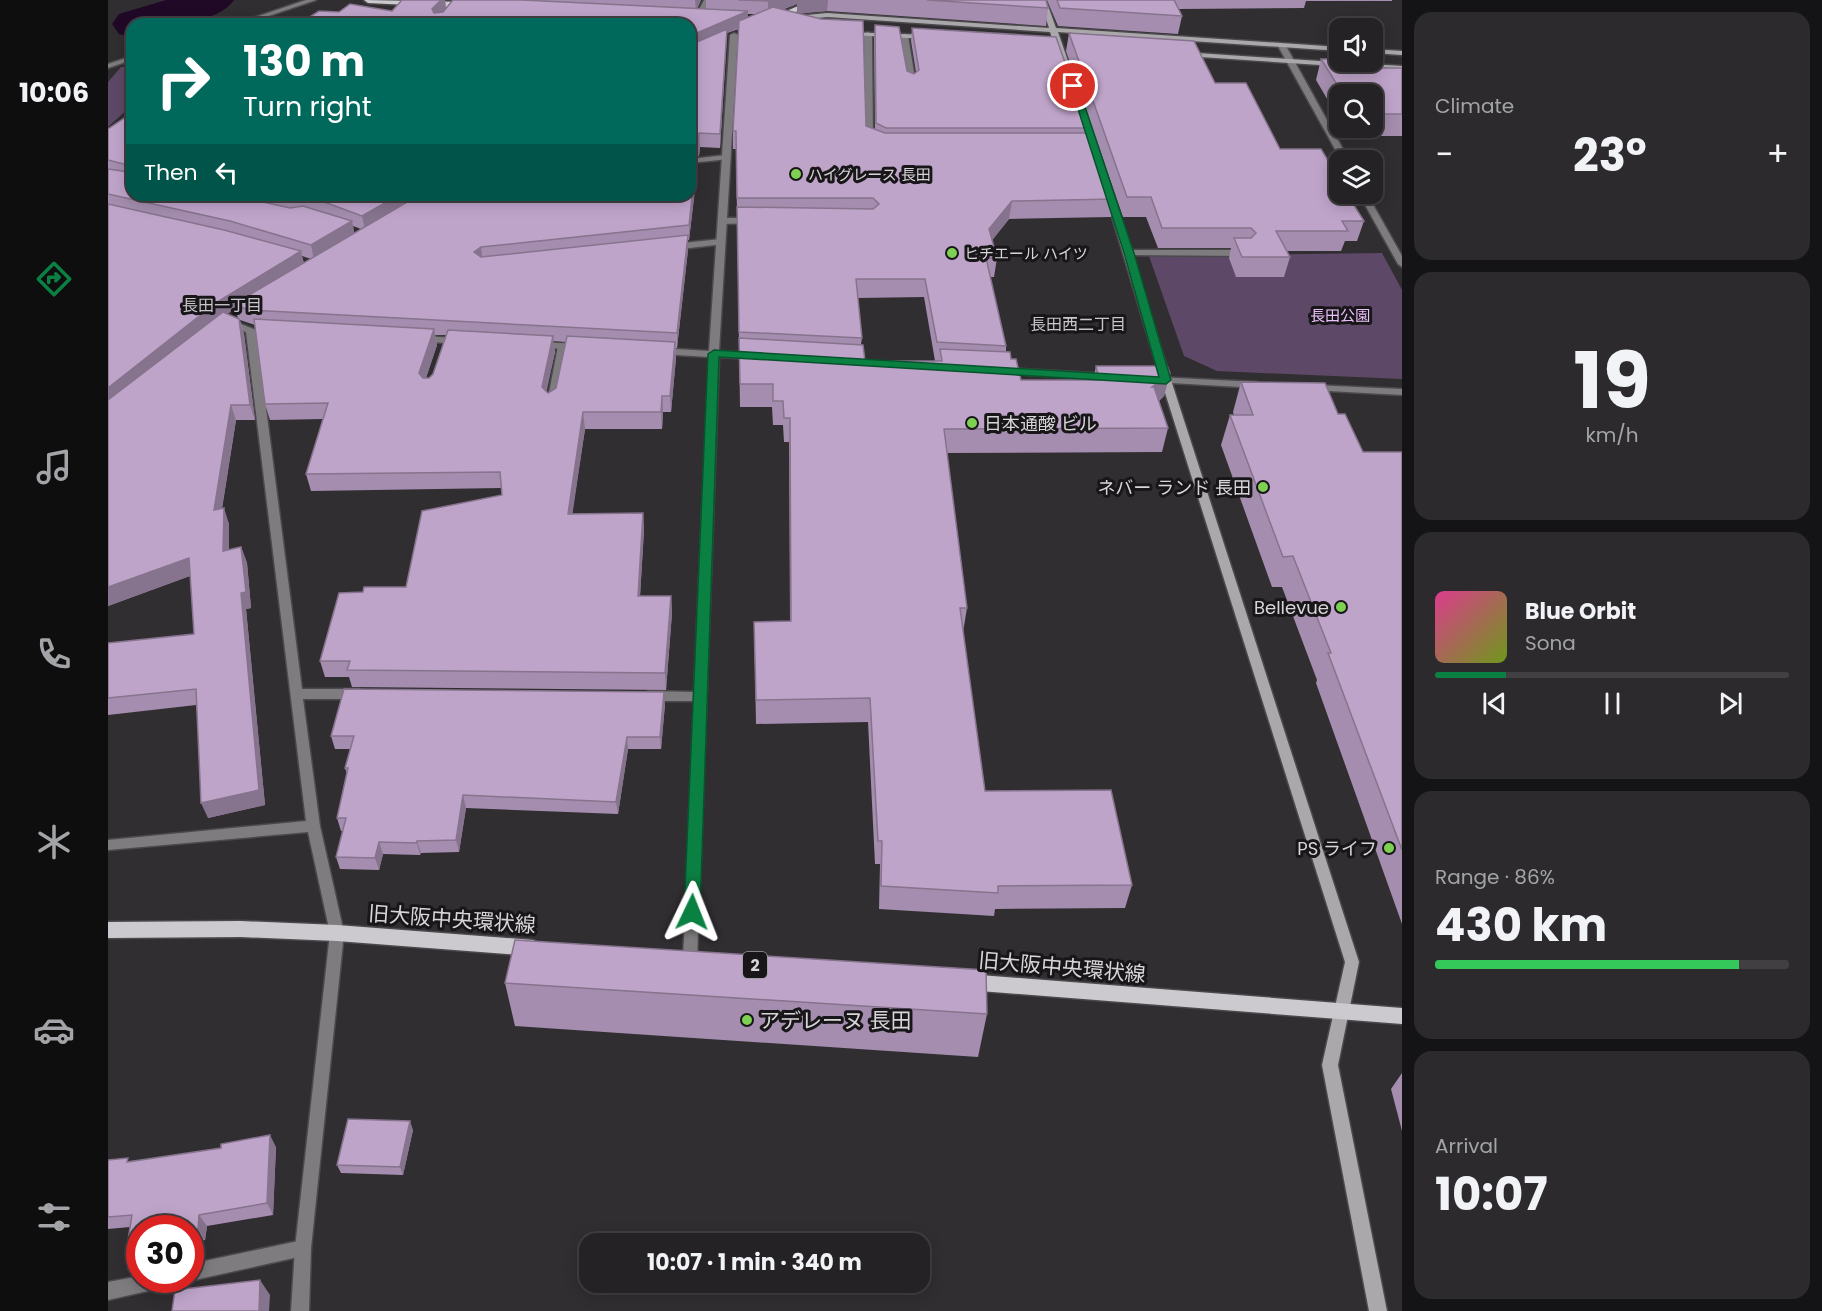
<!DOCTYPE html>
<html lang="en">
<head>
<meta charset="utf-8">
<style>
  body { margin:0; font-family:Poppins,"Noto Sans JP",sans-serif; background:#2d2a2e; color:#f1f3f6; height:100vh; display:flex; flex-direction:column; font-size:22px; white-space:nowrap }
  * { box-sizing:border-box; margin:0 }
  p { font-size:20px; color:#a3a4a7 }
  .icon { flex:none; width:33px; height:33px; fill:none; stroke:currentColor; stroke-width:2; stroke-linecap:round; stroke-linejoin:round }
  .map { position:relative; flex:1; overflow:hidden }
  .drawer { display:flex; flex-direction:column; gap:12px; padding:12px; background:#141315; width:420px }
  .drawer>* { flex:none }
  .guide { position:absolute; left:18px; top:18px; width:570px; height:183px; border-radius:18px; box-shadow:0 3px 15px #0003,0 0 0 2px #423f43; background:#00695c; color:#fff; overflow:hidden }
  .controls { position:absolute; left:1221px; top:18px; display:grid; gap:12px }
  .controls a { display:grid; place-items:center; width:54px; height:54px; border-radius:12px; background:#252226; box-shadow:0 3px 15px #0003,0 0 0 2px #423f43; font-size:30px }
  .speed { position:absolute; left:18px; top:1215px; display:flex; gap:12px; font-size:30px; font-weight:700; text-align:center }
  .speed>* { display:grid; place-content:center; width:78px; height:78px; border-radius:50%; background:#252226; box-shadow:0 3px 15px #0003,0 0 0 2px #423f43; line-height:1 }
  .speed .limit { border:9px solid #d22; background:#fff; color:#111 }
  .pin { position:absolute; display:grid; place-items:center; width:51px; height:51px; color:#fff; margin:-26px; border:3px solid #fff; border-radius:50%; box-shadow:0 2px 6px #0007 }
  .me { position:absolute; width:66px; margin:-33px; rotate:2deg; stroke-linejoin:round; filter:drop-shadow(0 0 4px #0008) }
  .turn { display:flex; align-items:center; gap:21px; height:126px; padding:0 18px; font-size:27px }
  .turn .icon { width:78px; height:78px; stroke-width:2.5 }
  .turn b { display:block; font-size:42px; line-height:51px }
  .then { display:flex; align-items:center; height:57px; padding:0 18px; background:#0003; gap:12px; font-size:22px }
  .big { font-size:45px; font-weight:700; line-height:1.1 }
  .drawer .card { flex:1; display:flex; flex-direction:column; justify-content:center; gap:9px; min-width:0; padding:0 21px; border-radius:18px; background:#2d2a2e }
  .drawer .dial { align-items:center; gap:0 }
  .dial b { font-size:78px; line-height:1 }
  .song { display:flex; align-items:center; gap:18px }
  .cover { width:72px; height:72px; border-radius:9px; background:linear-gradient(135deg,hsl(330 70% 55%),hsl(80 70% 35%)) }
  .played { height:6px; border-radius:3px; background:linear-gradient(90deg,#0b8043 20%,#423f43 20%) }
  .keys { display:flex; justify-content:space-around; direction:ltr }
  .heat { display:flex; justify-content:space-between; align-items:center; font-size:33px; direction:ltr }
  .charge { height:9px; border-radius:4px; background:linear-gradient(90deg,#34c759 86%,#423f43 0) }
  .trip { position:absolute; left:471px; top:1233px; width:351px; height:60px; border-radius:18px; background:#252226; box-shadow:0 3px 15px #0003,0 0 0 2px #423f43; font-weight:700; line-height:60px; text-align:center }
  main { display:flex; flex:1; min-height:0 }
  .menu { display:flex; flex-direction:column; width:108px; justify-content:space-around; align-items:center; background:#0f0e0f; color:#a3a4a7 }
  .menu .icon { width:42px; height:42px }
  .menu .current { color:#0b8043 }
  .menu b { font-size:27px; color:#f1f3f6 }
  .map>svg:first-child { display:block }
</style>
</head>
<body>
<main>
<nav class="menu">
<b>10:06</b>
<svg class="icon current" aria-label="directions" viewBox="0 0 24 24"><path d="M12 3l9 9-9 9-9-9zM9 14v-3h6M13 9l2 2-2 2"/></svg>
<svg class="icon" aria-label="music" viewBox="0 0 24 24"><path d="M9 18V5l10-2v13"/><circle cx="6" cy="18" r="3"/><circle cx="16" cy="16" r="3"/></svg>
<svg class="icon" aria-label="phone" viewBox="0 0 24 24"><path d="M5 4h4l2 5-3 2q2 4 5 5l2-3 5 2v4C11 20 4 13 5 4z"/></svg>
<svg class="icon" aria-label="climate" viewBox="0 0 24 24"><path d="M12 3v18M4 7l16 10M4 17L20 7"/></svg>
<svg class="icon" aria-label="car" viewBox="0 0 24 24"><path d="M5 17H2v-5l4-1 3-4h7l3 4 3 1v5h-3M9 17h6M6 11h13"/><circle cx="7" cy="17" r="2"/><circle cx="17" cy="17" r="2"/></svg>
<svg class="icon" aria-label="filters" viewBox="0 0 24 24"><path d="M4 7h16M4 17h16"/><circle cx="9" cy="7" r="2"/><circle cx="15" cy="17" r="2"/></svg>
</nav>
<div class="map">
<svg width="1294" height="1311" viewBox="0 0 1294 1311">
  <rect width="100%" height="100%" fill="#312e32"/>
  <path fill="#5e4867" d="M13,67h11v38l-24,22v-45z
    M1274,253l20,37v89l-185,-8 -33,-15 -35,-100z"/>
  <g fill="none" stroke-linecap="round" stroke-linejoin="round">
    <path fill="#1f0927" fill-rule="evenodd" d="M58,0h68c-18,26 -73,24 -102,24v13l-13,-3 -7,-10 7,-10z"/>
    <defs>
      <path id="lane" d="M796,34l4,2 8,48 -4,2 -4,-2 -8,-48z
        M618,155l4,2 -1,2 -39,4v-4z
        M646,218l3,1v4l-35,1 -4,-3 4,-3z
        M613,239l3,1v4l-51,6 -4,-3 4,-3z
        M1021,250h115l4,3 -4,3 -118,-1v-4z
        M455,343l5,3 -11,57 -5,3 -5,-3 11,-57z
        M195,1240l6,2 2,6 -2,6 -6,2 -113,25 -5,-1h5v-16z
        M32,1276v4h29l-2,6 -6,2 -53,12v-18z"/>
      <path id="street" d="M198,0h10l-71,24h-10z
        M596,0h6l-10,18h-4l-1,-1z
        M760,32l4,2 1,105 3,2 -4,2 -7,-3 -1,-106z
        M626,33l4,2 -19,316 34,2 5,3 -5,3 -34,-2 -22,603 -2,4 -5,2 -5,-2 -2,-4 11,-259h-45l-4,-2 -2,-3 2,-3 4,-2 45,1 15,-335 -49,-3 -5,-3 5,-3 49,3 21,-316z
        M1171,44l7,2 63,114h-8l-63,-114z
        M24,56v4l-24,8v-4z
        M1251,194h8l35,62v11l-4,-3z
        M118,318l30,12 46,359h57l4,2 2,3 -2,3 -4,2h-56l17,127 24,107 -33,315 -2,63h-18l4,-63 35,-315 -22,-101 -200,18v-10l198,-19 -60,-489 -23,-9v-4z
        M312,336l40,2 5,3 -5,3 -43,-3v-4z
        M429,342l43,2 5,3 -5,3 -46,-3v-4z
        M896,368l106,6 5,3 -5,3 -109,-7v-4z
        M1049,377l100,5 5,3 -5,3 -103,-6v-4z
        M1205,385l89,4v6l-92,-5v-4z"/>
      <path id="secondary" d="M932,0h6l10,28 284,19v4l-282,-19 40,116 -4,2 -4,-2 -40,-116 -223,-15 -30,3 -3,-2 3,-2 30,-3 222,15z
        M739,32l81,3 4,2 -4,2 -79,-4 -4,-2z
        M1264,49l30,2v4l-30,-2z
        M1074,52l153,10 4,2 -4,2 -150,-10h-3z
        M1247,63l47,3v4l-44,-3h-3z
        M997,188l7,2 59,190 188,582 -21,103 49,246h-18l-47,-246 23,-103 -184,-582 -57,-190z"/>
      <path id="primary" d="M256,0l105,2 4,3 -4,3 -101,-5z
        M704,0h11l-48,21 -7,-2z
        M133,921l96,4 196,15 6,3 3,5 -3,5 -6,3 -196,-15 -96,-4 -133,1v-16z
        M859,974l435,34v16l-435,-34 -6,-2 -3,-6 3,-6z"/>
    </defs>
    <use href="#lane" stroke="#4c494d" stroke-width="3"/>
    <use href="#street" stroke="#4c494d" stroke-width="3"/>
    <use href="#secondary" stroke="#4c494d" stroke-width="3"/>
    <use href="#primary" stroke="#4c494d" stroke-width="3"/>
    <use href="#lane" fill="#7e7c7f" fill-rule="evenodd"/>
    <use href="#street" fill="#7e7c7f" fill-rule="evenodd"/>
    <use href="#secondary" fill="#aba8ac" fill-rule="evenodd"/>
    <use href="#primary" fill="#cdcacf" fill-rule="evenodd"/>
  </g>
  <path fill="#a48dae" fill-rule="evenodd" d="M294,0h43l1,8 7,-8h248l-4,9h9v-9h340l2,8 -2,18 -219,-15 -28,2 67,113 9,3 -1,-90 1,-14 32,46 7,3 2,-2 -5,-31 1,-13 176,100 -1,5 27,66 -3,18 -102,2 -17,21 5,18 -3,19h-4l16,69v6l5,7 10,21h72l3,-14 74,7 -6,23 -5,5 9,27 -6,24 -215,1 20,155 -4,24 22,159 147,94 -7,23 -130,1 -1,7 -115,-7 1,-45h-5l-7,-142 -112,2 -2,-102 36,-1 -1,-179h-5l-1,-17h-10l-1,-18h-32l-4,-258h-3v-18l6,-102 -12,4 -7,115 -20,-1 -1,9h-2l1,8 -9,76h-1v10l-11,98h-1v10l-5,54h-8l-1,17h-77l-13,85 71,-1 1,17 -4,66h31l1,17 -6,77 -314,-3 -3,-10h-24l-5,-16 43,-69 43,-5 96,-92 -1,-7 -190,3 -5,-17 17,-55 -53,1 -5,-16 -10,-79 -15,-5 4,14 11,86h-19l-14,89 7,15v26l12,-3 6,16 4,45 -5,1 19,196 -57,13 -12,-113 -88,10v-72l86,-9 -4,-58 -82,30v-477l24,-16v82h558l-351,-183 53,-1zM689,4v9l-15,-3zM640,14h8l-8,3zM245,226l8,3 -7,4zM194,256l9,3 -7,4zM816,297l11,64h-70l-4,-17 1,-6 -4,-40zM127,309l3,9 -11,-4zM327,335h12l-14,39 -4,4h-3l11,-33zM445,341l13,1 -10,46 -8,5 -2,-2 9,-39z
    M939,0h345v1h-86l-2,7 -125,1 3,7 -4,18 -120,-8z
    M961,33l146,50 65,66 84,72 -7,20h-12l-4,10h-54l3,6 -6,20h-48l-7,-19 2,-10h-73l-12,-31h-23l-57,-166z
    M1213,59l52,9h29v68h-54l-5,-8h29v-34h-32v27l-24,-41z
    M1133,382l97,32 25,38h39v472l-86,-241 1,-3 -35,-93h-10l-51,-142 9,-30h4l-1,-3z
    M557,704l-4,45h-33l-10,65 -152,-6 -7,44 -38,1 -1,2 -37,-1 -4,16 -39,-1 -4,-12 7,-26h-2l-4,-13 10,-44 -2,-6 5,-19h-15l-4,-13z
    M397,983l482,31 -9,43 -463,-31z
    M1294,1073v58l-11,-42z
    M305,1130l-10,45 -62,-2 -4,-8z
    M168,1147l-3,68 -66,11 -2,14 -15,3v-15h-50v22l-3,1 -9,-11 2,-13 -22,2v-69l22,1z"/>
  <path fill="#86738d" d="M333,0h4l1,9 -12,13 -2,-13z
    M587,0h6l-5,11z
    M664,0h56l-1,11 -30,3v-10l-29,11v-14z
    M640,11v13l-21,9 -7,115v-14l-30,-84v-14z
    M591,133l1,14 -1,9h-2l1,8 -9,76 1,-96z
    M291,195h27l-61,35 -3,-14z
    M904,201l-3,18 -22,28 2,-18z
    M244,221l3,15 -41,24 -3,-15z
    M580,235v15l-11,98v-15z
    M373,247l2,15 -9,-10z
    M193,251l3,15 -70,38 1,5 -13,8 -114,91v-20l109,-86z
    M131,319l5,15 11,86 -5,-15z
    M326,329l3,16 -15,44 -3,-16z
    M445,336l2,16 -11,52 -2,-17z
    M567,342l1,16 -5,54 -1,-16z
    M1062,373l-6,23 -18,15 6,-24z
    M554,396l1,16 -1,17 -1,-17z
    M123,405l5,15 -17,106 -5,-16z
    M475,412l2,17 -15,102 -2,-17z
    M116,508l5,16v42l-6,-15z
    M535,513l1,17 -5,83 -1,-17z
    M133,547l6,16 4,45 -5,1 19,196 -57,13 -7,-15 40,-210z
    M81,558l6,16 -87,32v-19z
    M563,596l1,17 -6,77 -1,-17z
    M556,692l1,12 -4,45 -1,-12z
    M519,737l1,12 -10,65 -2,-12z
    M355,795l3,13 -7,44 -3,-12z
    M309,841l4,12 -1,2 -3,-12z
    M271,842l4,12 -4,16 -4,-12z
    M302,1121l3,9 -10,45 -3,-8z
    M162,1135l6,12 -3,68 -6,-12z
    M91,1215l8,11 -2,14 -7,-11z
    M152,1280l10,15 -1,16h-10z"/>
  <path fill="#bfa4ca" stroke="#86738d" stroke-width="1.5" d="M294,0h39l-9,9 2,4 9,-1 10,-12h69l226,11 -58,25v-12h-394l9,-4 14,-9 20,1 11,-8 42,7z
    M630,0h34l-4,1z
    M819,0h119l2,8z
    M949,0h117l8,16 -122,-8z
    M665,7l48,12 42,2 3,105 19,7h206l23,66 -102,2 -23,28 8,29h-11l20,88 -69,-4 -12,-63h-69l6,59 -123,-6 -2,-125 136,2 6,-5 -6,-6h-136l-1,-67h-3l6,-110z
    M767,25l24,2 8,44 7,3 5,-4 -7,-42 144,9 32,91h-202l-10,-5z
    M619,29l-7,105 -21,-1 -1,9 -8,2v-99z
    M961,33l125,8 21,42h31l34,66h41l19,31v14h7l17,27h-22l6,10h-72l14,26h-48l-8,-19h17l5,-5 -5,-5h-89l-11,-31h-24z
    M1213,59h19v3h29l4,6h29v46h-30v-20h-29z
    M24,113v82h99l59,13 13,-2 49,15 -41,24 -81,-24 -122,-27v-25l21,3 -1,-7 -20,-5v-31z
    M582,150h7l-8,75 -208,22 -7,5 7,5 207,-22 -11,98 -429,-23 -14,-6 185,-109h271z
    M171,195h120l-37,21 -54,-20 -17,1z
    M0,204l116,26 77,21 -84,51 -109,86z
    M115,312l16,7 11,86h-19l-17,105 10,-2 -1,43 18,-4 5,45 -5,1 18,197 -58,13 -5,-114 -88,9v-55l86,-9 -5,-76 -81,29v-187z
    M146,319l180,10 -15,44 4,5h6l4,-4 15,-44 105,6 -11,51 6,6 8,-5 11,-52 108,6 -5,54h-8l-1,16h-78l-15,102 75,-1 -5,83h33l-6,77 -318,-3 3,-9h-30l19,-68 24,-1 1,-5h42l16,-76 80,-16 -2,-23 -194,2 22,-71 -63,1z
    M631,338l124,7 2,16h77l-2,-12 70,3 1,7h5l5,21h78l-3,-14h71l3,7 -18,14h2l14,41 -224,1 23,179h-7l25,183 126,-1 21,95 -134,1v7l-117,-7 1,-45h-4l-8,-143 -114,2 -2,-78 37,-1 -1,-203h-6l-1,-17h-10v-17h-33z
    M1133,382l84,1 13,31h7l18,38h39v398l-74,-197h3l-38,-97 -10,1 -53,-142h23z
    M236,689l320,3 -4,45h-33l-11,65 -153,-7 -7,45 -39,1v2l-38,-1 -4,16 -39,-1 10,-39h-9l11,-50h-3l9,-32h-23z
    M407,940l471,30 1,44 -482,-31z
    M240,1119l62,2 -10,46 -63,-2z
    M162,1135l-3,68 -68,12 -1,14 -8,1v-2h-50v10l-12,2 4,-25 -24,2v-57l20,-2 -1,4 94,-14v-4z
    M152,1280l-1,31h-87l3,-21z"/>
  <path fill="#0b8043" stroke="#07532c" stroke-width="1.5" d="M962,84l8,2 56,167 37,127 -5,4 -447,-27 -19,555 -3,5 -5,2 -6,-2 -2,-5 24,-558 6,-4 445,27 -35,-124z"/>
  <g fill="#7ed053" stroke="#181619" stroke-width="2">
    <circle cx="688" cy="174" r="6"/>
    <circle cx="844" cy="253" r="6"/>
    <circle cx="864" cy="423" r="6"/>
    <circle cx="1155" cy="487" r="6"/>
    <circle cx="1233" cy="607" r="6"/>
    <circle cx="1281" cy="848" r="6"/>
    <circle cx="639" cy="1020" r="6"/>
  </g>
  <g text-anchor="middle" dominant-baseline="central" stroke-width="6" stroke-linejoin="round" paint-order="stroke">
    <g font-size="15" fill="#d7d5d8" stroke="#181619" text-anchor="start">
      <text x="700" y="174">ハイグレース 長田</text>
      <text x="856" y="253">ヒチエール ハイツ</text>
    </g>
    <g font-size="15" fill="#eac0fb" stroke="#181619">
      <text x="1232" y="315">長田公園</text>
    </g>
    <g font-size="16" fill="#cac6cc" stroke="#181619">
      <text x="114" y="305">長田一丁目</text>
      <text x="970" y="324">長田西二丁目</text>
    </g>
    <rect fill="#181619" stroke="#9e9c9f" stroke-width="1.5" x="635" y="952" width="24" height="26" rx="4.5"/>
    <g font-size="16" font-weight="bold" fill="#d7d5d8">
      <text x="647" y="965">2</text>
    </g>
    <g font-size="18" fill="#d7d5d8" stroke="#181619" text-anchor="end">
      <text x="876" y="423" text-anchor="start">日本通酸 ビル</text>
      <text x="1143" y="487">ネバー ランド 長田</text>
      <text x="1221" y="607">Bellevue</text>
      <text x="1269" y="848">PS ライフ</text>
    </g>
    <g font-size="21" fill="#d7d5d8" stroke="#181619">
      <text transform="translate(344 919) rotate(4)">旧大阪中央環状線</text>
      <text transform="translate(954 967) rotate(5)">旧大阪中央環状線</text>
    </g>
    <g font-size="21" fill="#d7d5d8" stroke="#181619" text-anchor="start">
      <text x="651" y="1020">アデレーヌ 長田</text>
    </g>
  </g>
</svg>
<div class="controls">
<a><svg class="icon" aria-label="sound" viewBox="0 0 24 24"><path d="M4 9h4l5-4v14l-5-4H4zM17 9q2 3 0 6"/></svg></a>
<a><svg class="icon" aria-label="search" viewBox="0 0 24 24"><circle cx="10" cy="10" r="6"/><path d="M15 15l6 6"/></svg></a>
<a><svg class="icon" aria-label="layers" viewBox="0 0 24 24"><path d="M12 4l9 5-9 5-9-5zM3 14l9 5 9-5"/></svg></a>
</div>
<div class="speed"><div class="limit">30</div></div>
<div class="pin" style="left:965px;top:86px;background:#d93025"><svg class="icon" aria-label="arrive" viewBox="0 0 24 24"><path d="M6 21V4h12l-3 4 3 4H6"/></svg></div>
<svg class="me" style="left:584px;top:912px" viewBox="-20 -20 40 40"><path d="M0-17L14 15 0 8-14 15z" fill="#0b8043" stroke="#fff" stroke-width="4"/></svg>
<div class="trip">10:07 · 1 min · 340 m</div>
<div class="guide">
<div class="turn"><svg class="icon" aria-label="right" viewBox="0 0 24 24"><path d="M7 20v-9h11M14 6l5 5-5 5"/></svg><div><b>130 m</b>Turn right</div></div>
<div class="then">Then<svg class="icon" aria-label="left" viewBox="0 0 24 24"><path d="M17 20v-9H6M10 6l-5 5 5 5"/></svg></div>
</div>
</div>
<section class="drawer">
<div class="card"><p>Climate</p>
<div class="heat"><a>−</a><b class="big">23°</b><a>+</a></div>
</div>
<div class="card dial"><b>19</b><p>km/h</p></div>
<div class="card">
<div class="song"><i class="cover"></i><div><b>Blue Orbit</b><p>Sona</p></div></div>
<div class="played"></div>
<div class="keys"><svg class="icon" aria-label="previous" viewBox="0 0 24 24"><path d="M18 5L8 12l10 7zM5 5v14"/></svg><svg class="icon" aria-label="pause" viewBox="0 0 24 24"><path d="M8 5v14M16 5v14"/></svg><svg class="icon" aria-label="next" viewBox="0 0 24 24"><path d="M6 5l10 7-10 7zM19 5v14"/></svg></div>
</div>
<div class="card"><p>Range · 86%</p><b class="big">430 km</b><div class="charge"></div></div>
<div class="card"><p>Arrival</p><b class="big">10:07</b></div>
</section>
</main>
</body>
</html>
